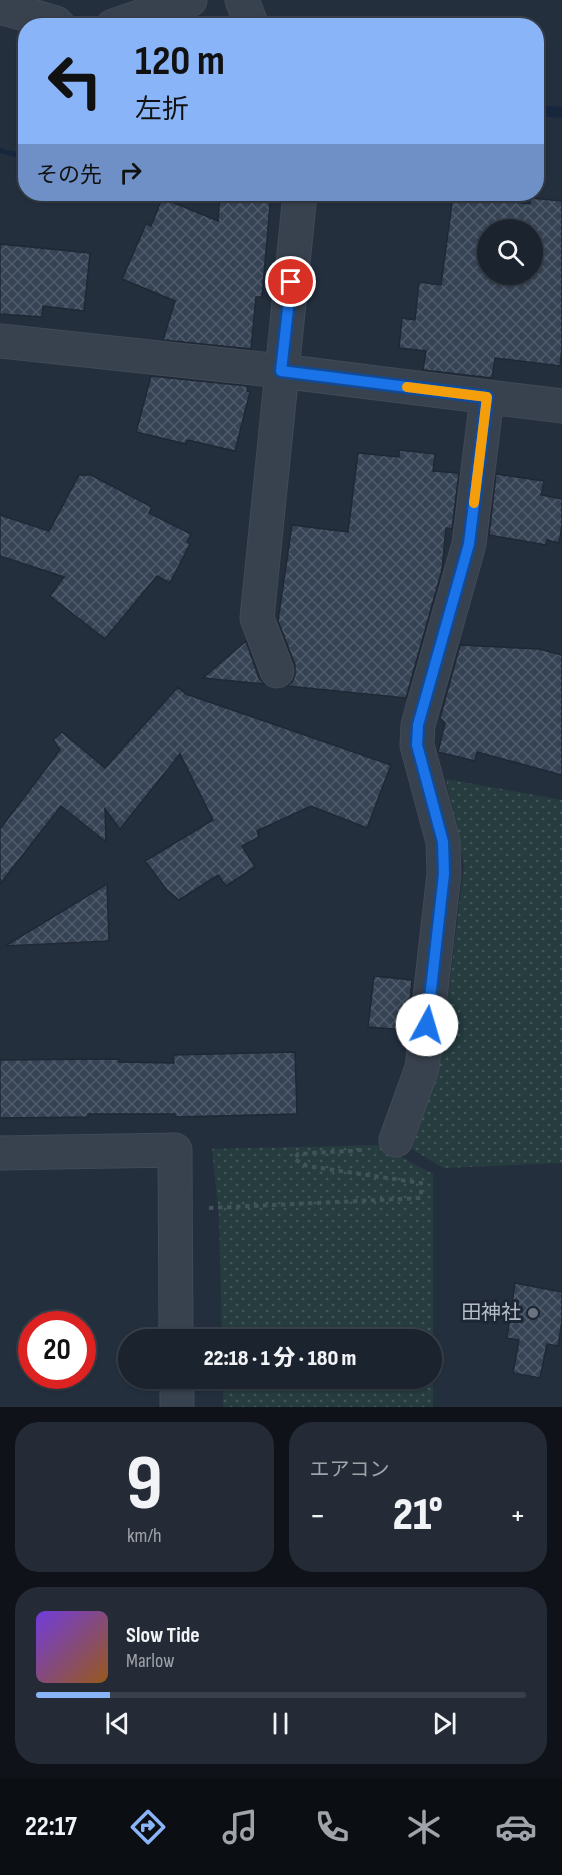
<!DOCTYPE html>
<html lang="ja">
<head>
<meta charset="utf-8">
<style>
  body { margin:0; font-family:"Sofia Sans Condensed","Noto Sans JP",sans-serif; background:#242b36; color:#f1f3f6; height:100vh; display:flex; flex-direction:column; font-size:22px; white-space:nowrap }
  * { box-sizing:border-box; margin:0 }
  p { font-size:20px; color:#a0a4aa }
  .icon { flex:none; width:33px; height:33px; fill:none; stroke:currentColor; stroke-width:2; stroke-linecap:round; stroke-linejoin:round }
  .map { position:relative; height:1407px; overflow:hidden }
  .panel { display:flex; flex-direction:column; gap:15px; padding:15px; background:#0f1319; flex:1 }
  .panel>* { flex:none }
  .top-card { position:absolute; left:18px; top:18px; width:526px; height:183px; border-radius:24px; box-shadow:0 2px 4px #0004,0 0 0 2px #39404a; background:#8ab4f8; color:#111; overflow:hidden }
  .buttons { position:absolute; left:477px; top:219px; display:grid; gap:12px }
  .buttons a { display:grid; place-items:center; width:66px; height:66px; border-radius:50%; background:#1b232e; box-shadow:0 2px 4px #0004,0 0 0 2px #39404a; font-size:30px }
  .speed { position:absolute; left:18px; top:1311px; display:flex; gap:12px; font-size:30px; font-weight:700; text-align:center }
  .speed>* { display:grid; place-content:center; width:78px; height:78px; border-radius:50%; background:#1b232e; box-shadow:0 2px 4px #0004,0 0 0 2px #39404a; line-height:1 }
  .speed .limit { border:9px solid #d22; background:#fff; color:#111 }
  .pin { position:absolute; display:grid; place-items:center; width:51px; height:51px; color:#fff; margin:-26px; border:3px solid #fff; border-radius:50%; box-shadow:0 2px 6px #0007 }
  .me { position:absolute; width:66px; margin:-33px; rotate:6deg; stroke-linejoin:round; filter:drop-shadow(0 0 4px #0008) }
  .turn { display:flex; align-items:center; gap:21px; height:126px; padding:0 18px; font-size:27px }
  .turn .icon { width:78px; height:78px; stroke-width:2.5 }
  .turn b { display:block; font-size:42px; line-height:51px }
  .then { display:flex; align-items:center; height:57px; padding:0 18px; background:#0003; gap:12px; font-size:22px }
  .big { font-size:45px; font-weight:800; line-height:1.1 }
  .panel .tile { flex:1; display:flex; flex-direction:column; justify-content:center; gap:9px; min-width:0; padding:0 21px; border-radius:24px; background:#242b36 }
  .panel .dial { align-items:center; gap:0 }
  .dial b { font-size:78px; line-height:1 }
  .song { display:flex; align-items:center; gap:18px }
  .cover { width:72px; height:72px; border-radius:9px; background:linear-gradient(135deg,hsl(260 70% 55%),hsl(30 70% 35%)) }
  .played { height:6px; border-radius:3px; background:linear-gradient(90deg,#8ab4f8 15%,#39404a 15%) }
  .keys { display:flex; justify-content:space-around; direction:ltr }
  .heat { display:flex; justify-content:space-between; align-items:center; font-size:33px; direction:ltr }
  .panel .tiles { flex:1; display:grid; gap:15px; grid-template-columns:1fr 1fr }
  .tile:last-child { grid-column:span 2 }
  .trip { position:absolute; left:118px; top:1329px; width:324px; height:60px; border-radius:30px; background:#1b232e; box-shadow:0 2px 4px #0004,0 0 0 2px #39404a; font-weight:800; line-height:60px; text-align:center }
  .tabs { display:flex; height:96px; justify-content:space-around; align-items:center; background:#0b0e12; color:#a0a4aa }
  .tabs .icon { width:42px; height:42px }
  .tabs .current { color:#8ab4f8 }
  .tabs b { font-size:27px; color:#f1f3f6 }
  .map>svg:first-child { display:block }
</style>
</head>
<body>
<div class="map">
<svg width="562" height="1407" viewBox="0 0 562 1407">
  <defs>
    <pattern id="park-dots" width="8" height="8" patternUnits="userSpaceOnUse" patternTransform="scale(1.5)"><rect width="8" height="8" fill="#263c3f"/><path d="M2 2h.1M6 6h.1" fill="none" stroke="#435659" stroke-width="1.8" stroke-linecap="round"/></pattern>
    <pattern id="building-cross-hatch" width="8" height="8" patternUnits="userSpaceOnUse" patternTransform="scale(1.5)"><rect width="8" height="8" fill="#364354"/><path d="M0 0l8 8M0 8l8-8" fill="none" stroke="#515c6b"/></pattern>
  </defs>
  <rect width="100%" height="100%" fill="#242f3e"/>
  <path fill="url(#park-dots)" d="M446,779l116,21v363l-119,5 -31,-19 28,-86 24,-197z
    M379,1145l54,29v233h-210v-28l209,-1v-38l-210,-1 -3,-123 -7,-67z"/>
  <path fill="#17263c" d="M537,105l25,2v11l-25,-2z
    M0,147l6,3 19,3v7l-25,-7z"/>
  <path fill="url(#building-cross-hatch)" stroke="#1f2835" stroke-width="1.5" fill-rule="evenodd" d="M220,194h51l-9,103h-6l-5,52 -88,-9 12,-39 -53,-22 24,-55 5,2 11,-28 56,23z
    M453,195l77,9 1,-6 31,3v148l-2,17 -65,-8 -3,20 -69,-8 3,-19 -27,-3 3,-30 13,2 4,-38 22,3zM488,230h44v44h-44z
    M0,244l90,9 -6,58 -41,-5 -1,11 -42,-3z
    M151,376l97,10 -1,5 3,1 -15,59 -48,-11 -1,4 -50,-12z
    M399,450l36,4 -2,17 26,2 -7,56 -6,-1 -4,42 -36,128 -119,-12 5,-4 3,-7v-10l-17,-44 14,-96 56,7 10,-79 41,4z
    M496,474l48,7 -3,14 21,4v26l-3,18 -12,-3 -1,5 -57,-10z
    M79,475h12l61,32 -3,6 42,21 -4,8 3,2 -20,39 -13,-7 -52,63 -55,-43 14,-19 -64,-21v-41l49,16z
    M246,641l13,37 5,6 -61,-6z
    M460,645l79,4 23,6v120l-85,-23 -2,9 -37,-9 7,-29 -5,-5z
    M178,687l8,7 205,71 -24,63 -56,-22 -54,25 2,6 -17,9 13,21 -29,19 -8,-11 -39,25 -12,-10 -22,-29 68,-41 -33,-66 -60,75 -15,-20 1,33 -45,-36 -61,78v-55l60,-79 -7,-10 9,-8 43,36z
    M107,884l2,57 -104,5z
    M374,976l38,4 -5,50 -39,-3z
    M295,1052l2,62 -122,3v-3h-87v3l-88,1v-58l119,-1v3l55,1 -1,-8z
    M515,1283l47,9v29l-4,25 -11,-2 -7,34 -27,-5 6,-33 -12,-2z"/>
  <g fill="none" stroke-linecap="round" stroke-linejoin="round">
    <defs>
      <path id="minor" d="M242,0l10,26
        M0,7l56,16 3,3
        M113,26l77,-26
        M0,341l281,30 281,35
        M277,671l-20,-53 43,-424
        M396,1140l26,-72 22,-194 -1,-32 -26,-97 1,-20 51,-181 18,-147
        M0,1153l175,-3 1,190
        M177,1378v29"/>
    </defs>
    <use href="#minor" stroke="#414a57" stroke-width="35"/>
    <path stroke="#3f5557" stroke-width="4" stroke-dasharray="4.5 4.5" stroke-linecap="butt" d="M209,1208l212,-10v-15l-114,-17 -13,-7 4,-5 65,-4"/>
    <use href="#minor" stroke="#38414e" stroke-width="33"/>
  </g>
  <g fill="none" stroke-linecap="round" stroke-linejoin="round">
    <defs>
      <path id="route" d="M291,282l-10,89 206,26 -18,147 -51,181 -1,20 26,97 1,32 -17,151"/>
    </defs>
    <use href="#route" stroke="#114b97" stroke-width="15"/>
    <use href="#route" stroke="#1a73e8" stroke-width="10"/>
    <path stroke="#f59e0b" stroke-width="10" d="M407,387l80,10 -13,106"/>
  </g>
  <circle fill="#6b7280" stroke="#1d2633" stroke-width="2" cx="533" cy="1313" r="6"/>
  <g text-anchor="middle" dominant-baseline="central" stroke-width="6" stroke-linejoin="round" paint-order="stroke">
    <g font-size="20" fill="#b4bcc9" stroke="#1d2633" text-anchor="end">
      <text x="521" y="1313">田神社</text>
    </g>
  </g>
</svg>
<div class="buttons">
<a><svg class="icon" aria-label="search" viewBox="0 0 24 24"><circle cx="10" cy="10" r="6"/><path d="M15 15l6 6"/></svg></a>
</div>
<div class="speed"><div class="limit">20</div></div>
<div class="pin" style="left:291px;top:282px;background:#d93025"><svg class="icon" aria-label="arrive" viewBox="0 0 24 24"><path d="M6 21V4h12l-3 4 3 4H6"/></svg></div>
<svg class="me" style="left:427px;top:1025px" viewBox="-20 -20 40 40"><circle r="19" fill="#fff"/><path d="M0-13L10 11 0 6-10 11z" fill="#1a73e8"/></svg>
<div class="trip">22:18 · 1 分 · 180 m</div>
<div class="top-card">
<div class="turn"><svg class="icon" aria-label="left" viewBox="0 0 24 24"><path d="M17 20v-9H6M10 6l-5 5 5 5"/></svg><div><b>120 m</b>左折</div></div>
<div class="then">その先<svg class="icon" aria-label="right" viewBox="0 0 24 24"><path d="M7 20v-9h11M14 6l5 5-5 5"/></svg></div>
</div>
</div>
<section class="panel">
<div class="tiles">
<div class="tile dial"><b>9</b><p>km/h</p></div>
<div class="tile"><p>エアコン</p>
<div class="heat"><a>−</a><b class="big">21°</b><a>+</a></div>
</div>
<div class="tile">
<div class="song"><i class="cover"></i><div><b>Slow Tide</b><p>Marlow</p></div></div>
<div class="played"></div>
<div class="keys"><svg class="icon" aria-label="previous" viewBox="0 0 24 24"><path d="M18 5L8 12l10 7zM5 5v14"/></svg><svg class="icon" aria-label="pause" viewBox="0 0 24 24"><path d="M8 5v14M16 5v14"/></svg><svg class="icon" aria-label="next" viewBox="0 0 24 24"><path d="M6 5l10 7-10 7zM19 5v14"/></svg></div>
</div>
</div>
</section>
<nav class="tabs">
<b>22:17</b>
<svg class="icon current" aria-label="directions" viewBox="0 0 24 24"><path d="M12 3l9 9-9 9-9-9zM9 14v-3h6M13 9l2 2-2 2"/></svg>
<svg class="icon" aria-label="music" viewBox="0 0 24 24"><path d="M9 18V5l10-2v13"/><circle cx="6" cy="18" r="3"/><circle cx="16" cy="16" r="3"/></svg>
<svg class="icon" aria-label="phone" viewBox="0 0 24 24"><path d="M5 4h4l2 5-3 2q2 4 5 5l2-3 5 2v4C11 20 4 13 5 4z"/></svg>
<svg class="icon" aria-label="climate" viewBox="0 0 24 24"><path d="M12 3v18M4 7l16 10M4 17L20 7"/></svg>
<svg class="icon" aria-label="car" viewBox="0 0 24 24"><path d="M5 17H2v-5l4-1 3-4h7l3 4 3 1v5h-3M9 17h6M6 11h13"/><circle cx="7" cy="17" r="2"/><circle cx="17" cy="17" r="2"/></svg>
</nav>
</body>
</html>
